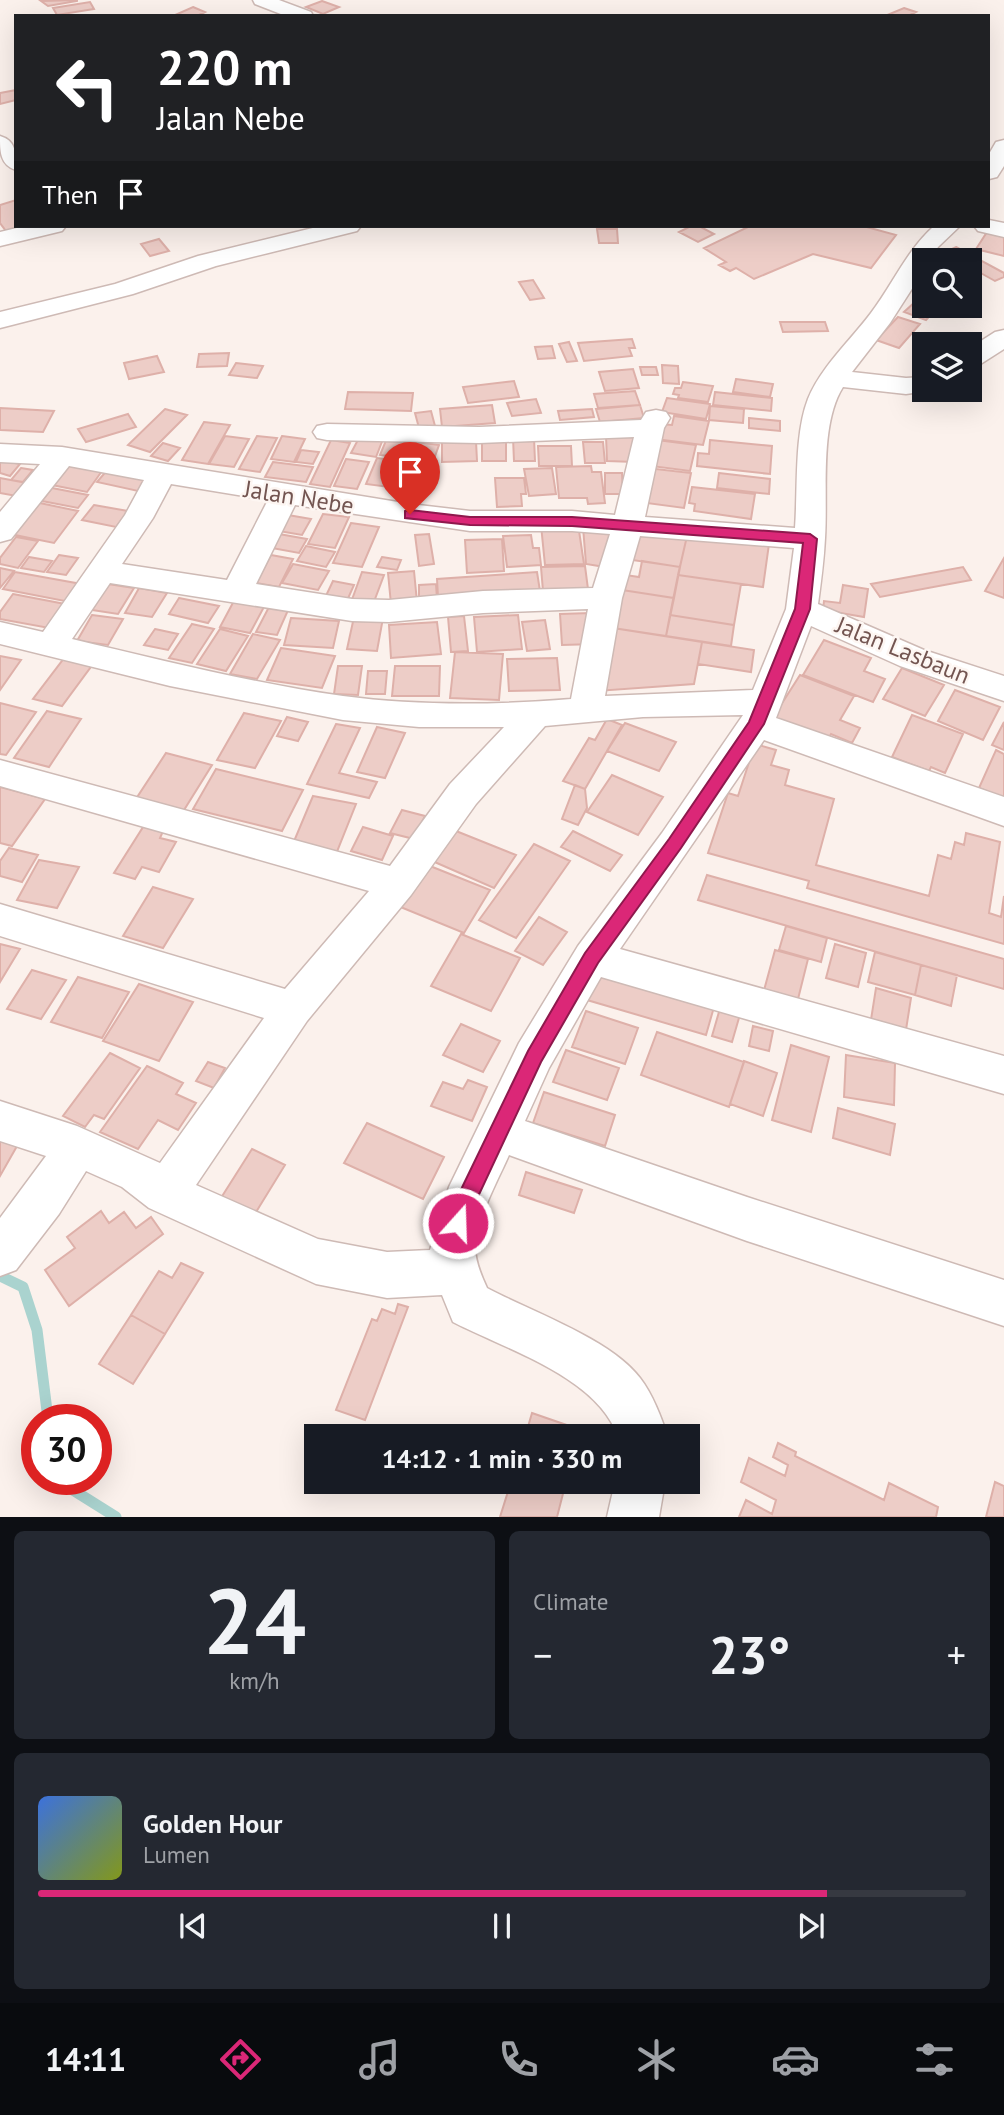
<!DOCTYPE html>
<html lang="en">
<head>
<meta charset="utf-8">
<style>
  body { margin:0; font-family:"PT Sans",sans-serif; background:#242831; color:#f1f3f6; height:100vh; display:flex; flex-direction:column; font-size:26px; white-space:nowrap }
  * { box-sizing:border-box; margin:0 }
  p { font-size:23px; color:#9ea1a6 }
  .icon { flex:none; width:38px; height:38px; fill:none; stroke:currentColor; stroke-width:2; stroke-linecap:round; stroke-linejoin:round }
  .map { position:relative; height:1517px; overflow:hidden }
  .sheet { display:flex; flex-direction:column; gap:14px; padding:14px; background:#0d0f14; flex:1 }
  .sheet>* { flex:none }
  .hud { position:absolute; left:14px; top:14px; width:976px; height:214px; border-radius:0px; box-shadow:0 7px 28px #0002; background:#202124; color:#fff; overflow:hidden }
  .controls { position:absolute; left:912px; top:248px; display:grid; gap:14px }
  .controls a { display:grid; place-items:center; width:70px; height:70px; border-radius:0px; background:#171b24; box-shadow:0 7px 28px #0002; font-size:35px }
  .speed { position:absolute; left:21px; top:1404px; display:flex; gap:14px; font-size:35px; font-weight:700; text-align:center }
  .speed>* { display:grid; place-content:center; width:91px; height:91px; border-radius:50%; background:#171b24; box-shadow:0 7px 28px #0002; line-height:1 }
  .speed .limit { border:10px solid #d22; background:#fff; color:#111 }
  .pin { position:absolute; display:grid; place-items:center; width:60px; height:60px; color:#fff; margin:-72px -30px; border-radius:50% 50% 50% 0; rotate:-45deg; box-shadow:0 0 7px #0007 }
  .pin .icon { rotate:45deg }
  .me { position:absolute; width:77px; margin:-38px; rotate:20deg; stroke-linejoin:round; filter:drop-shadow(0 0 5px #0008) }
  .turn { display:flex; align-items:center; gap:24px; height:147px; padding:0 28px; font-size:32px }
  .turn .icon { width:91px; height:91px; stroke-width:2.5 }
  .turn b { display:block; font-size:49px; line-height:60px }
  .then { display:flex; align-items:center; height:66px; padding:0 28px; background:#0003; gap:14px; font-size:26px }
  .big { font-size:52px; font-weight:800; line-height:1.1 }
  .sheet .card { flex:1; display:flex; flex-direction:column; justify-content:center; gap:10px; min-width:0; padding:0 24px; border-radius:10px; background:#242831 }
  .sheet .dial { align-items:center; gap:0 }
  .dial b { font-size:91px; line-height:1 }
  .song { display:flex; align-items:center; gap:21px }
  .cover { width:84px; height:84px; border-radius:10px; background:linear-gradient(135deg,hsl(220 70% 55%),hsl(70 70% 35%)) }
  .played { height:7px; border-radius:4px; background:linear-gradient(90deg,#db2777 85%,#363941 85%) }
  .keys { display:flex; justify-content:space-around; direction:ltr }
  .heat { display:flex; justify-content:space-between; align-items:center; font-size:38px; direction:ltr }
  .sheet .tiles { flex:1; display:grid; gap:14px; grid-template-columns:1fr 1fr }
  .card:last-child { grid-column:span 2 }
  .trip { position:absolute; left:304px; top:1424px; width:396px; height:70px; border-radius:0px; background:#171b24; box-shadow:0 7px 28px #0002; font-weight:800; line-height:70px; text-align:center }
  .menu { display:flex; height:112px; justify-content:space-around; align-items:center; background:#090b0e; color:#9ea1a6 }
  .menu .icon { width:49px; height:49px }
  .menu .on { color:#db2777 }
  .menu b { font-size:32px; color:#f1f3f6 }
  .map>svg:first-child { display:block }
</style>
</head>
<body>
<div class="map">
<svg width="1004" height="1517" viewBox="0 0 1004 1517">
  <rect width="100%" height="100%" fill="#fbf1ec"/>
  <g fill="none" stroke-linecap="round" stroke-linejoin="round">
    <path stroke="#aad3cf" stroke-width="11" d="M0,1276l23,11 14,43 11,89
      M63,1479l2,6 51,32"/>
  </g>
  <path fill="#edcdc7" stroke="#deb0a9" stroke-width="2" d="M41,1l36,-1v1l-29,5z
    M322,1l17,6 -16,7 -17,-7z
    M90,2l4,7 -37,6 -4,-7z
    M193,7l12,5 -8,4h-24z
    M904,8l12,4 -8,4h-23z
    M16,90v10l-16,4v-11z
    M16,200v26h10l-20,5 -6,-8v-18z
    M691,226h8l15,8 -16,8 -19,-10z
    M750,226h113l33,9 -25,33 -58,-14 -59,25 -18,-11 -6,3 -11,-6 7,-3 -22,-14z
    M597,229h20l1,14h-19z
    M989,229l15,4v23l-28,-7z
    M159,239l10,12 -19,5 -9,-12z
    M956,247l48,26v4l-9,4 -25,-14v-6h-12l-15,-8z
    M533,280l11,18 -14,2 -11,-18z
    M915,302l9,4 12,3 -10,11 -22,-8z
    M898,317l22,7 -21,24 -23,-8z
    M780,322h45l3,9 -45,1z
    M632,339l3,9h-6l3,8 -48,5 -6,-18z
    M569,342l8,19 -10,1 -8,-18z
    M552,346l3,12 -17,1 -3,-12z
    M229,353l-2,13 -30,1 2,-13z
    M157,356l7,16 -35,7 -5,-16z
    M236,363l27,3 -6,12 -28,-3z
    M662,365l16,1 1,18 -16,-1z
    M640,367h16l2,8h-16z
    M633,369l6,19 -34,3 -6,-19z
    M736,379l37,5 -3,13 -37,-5z
    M514,381l5,16 -51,6 -5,-16z
    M683,382l30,4 -5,16 -30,-4 1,-3 -6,-1 2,-6h6z
    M635,391l5,14 -42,3 -4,-14z
    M348,392l65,1 -2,18 -66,-2z
    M715,392l57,6 -1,13 -58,-6z
    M667,398l43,6 -4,15 -44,-7z
    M536,399l5,14 -29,3 -5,-13z
    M492,405l3,18 -53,4 -2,-18z
    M640,405l4,13 -44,4 -4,-13z
    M710,406l34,3 -1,14 -34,-3z
    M0,408l54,3 -11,21 -43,-2z
    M165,409l22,6 -37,37 -22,-7z
    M592,409l2,8 -34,3 -2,-9z
    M431,411l4,15 -16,2 -4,-15z
    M128,414l8,13 -50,15 -8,-13z
    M674,416l35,5 -6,24 -48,-6 4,-15 13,1z
    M749,418l31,3v10l-31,-3z
    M204,422l26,3 -22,39 -26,-4z
    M225,436l24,3 -15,28 -25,-3z
    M257,436l20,2 -17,34 -21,-3z
    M282,436l23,3 -11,23 -23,-3z
    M360,436l23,3 -7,18 -25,-4z
    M606,436l28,1 1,25 -28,-1z
    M387,438l52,7 -6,17 -53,-7z
    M513,438h21l1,23h-21z
    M331,440l19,3 -20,44 -20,-3z
    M657,440l39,5 -6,26 -39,-5z
    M710,440l62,6 -2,28 -73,-8 1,-13 11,1z
    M476,441l1,20 -35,1v-20z
    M482,442h24v19h-24z
    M583,442h20l2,21h-20z
    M163,443l17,5 -12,13 -17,-5z
    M538,446h33l1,20h-33z
    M301,450l18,2 -6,12 -17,-2z
    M377,458l23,3 -11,26 -23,-3z
    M346,459l23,3 -12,27 -23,-3z
    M0,460l20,4 -10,12 -10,-3z
    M273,462l40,5 -7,15 -41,-5z
    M68,465l34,6 -15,21 -35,-7z
    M591,466l1,6h9l4,31 -17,1 -1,-6h-28l-3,-31z
    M21,468l12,2 -10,12 -12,-2z
    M109,468l41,8 -12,15 -41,-9z
    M552,468l4,26 -27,2 -5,-27z
    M647,468l44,5 -7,35 -45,-6z
    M605,473h17l1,21h-18z
    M719,473l51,6 -1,15 -52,-6z
    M0,478l32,6 -10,13 -22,-4z
    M495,478h29l2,16h-5l1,12 -25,1z
    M692,487l63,7 -4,25 -57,-8 1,-7 -6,-1z
    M52,488l36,7 -10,13 -36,-7z
    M35,502l43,9 -24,32 -44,-9z
    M94,505l34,6 -12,16 -34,-7z
    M323,514l26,3 -14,31 -27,-4z
    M288,515l23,4 -9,16 -23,-4z
    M351,523l28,4 -17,40 -29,-4z
    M578,524l6,40 -39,1 -4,-40z
    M583,527l32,5 -10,35 -19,-3z
    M639,529l48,7 -7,31 -48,-7z
    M279,534l28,5 -8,14 -27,-5z
    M429,534l5,30 -15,2 -4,-31z
    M531,535l2,13h6l2,17 -34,2 -4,-31z
    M687,536l82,8 -6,43 -85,-12z
    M16,537l22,4 -20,27 -18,-4v-6z
    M502,539l2,32 -37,2 -2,-33z
    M306,546l29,6 -9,15 -29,-6z
    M59,555l19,3 -12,17 -19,-3z
    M271,555l22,4 -14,28 -23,-4z
    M29,557l23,4 -8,11 -23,-4z
    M382,557l19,3 -4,10 -20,-3z
    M1004,558v40l-19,-7z
    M642,561l38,6 -6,31 -52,-8 4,-15 13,2z
    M293,564l36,7 -11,19 -36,-7z
    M585,566l3,23 -45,2 -2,-24z
    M963,567l8,13 -91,17 -9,-13z
    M0,568l14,3 -14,17z
    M414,571l3,31 -26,2 -3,-31z
    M15,572l72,13 -12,18 -72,-14z
    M362,572l22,3 -12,32 -22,-2z
    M537,572l3,19 -102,6 -1,-18z
    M678,575l63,9 -7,41 -64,-10z
    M333,581l21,4 -8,18 -22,-3z
    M108,584l26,4 -16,26 -26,-4z
    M436,584l1,15 -18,1v-15z
    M843,585l25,4 -4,28 -41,-7 1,-9 16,2z
    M139,588l28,5 -15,24 -27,-4z
    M622,590l52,8 -8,38 -53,-8z
    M13,594l52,10 -16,24 -49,-9v-7z
    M179,598l40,8 -11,17 -39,-9z
    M235,599l30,6 -15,28 -30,-6z
    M270,605l19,3 -12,27 -21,-3z
    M591,613l4,31 -33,1 -2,-31z
    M92,615l31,4 -15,26 -31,-4z
    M518,615l4,34 -45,3 -3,-35z
    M670,615l64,10 -3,21 -65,-10z
    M464,616l4,35 -17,1 -3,-35z
    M354,617l29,1 -6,33 -30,-2z
    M291,618l48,3 -6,27 -49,-3z
    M545,620l5,29 -23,2 -5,-29z
    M437,622l4,32 -50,4 -2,-33z
    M192,624l22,5 -22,34 -23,-5z
    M613,628l89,14 -8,42 -97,7z
    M155,629l23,5 -10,16 -24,-5z
    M220,629l28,7 -22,35 -29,-7z
    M253,634l27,6 -23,39 -27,-5z
    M824,640l47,18 -7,13 21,8 -12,23 -70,-27z
    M702,642l52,8 -3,22 -53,-8z
    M281,648l54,8 -13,32 -55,-8z
    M455,652l48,2 -4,46 -49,-2z
    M0,656l21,4 -21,30z
    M65,657l28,7 -31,42 -29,-7z
    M557,658l3,32 -51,1 -2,-32z
    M338,666h24l-4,29 -24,-1z
    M395,666h45l-1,30h-47z
    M902,668l42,17 -19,31 -42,-17z
    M368,671h19l-2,23h-19z
    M800,675l54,21 -14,24 20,8 -8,15 -21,-9 -4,7 -55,-22z
    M955,690l45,17 -17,33 -45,-19z
    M0,703l36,9 -30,43 -6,-1z
    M47,711l34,8 -32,48 -35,-9z
    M244,713l37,8 -26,47 -38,-8z
    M912,715l51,19 -18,39 -14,-6 -2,4 -37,-14z
    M287,717l21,5 -10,19 -21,-5z
    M607,719l15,6 -37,64 -22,-8 26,-43 6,2z
    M1004,722v28l-12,-5z
    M625,723l51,19 -17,29 -52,-20z
    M336,724l24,4 -21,45 38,9 -8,16 -62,-14z
    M377,727l28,6 -20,45 -28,-6z
    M755,744l21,6 -5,15 18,5 -4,15 49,14 -18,66 113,31 9,-41 13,4 4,-17 9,3 2,-12 34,9 -11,71 12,4 3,-21v48l-197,-56 2,-7 -101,-28 20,-60 10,3z
    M996,750l8,4v44l-25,-10z
    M166,753l46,12 -33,53 -47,-13z
    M216,769l87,21 -21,41 -89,-22z
    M612,775l51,22 -25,38 -51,-23z
    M575,785l10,4 2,19 -9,17 -16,-6z
    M0,787l45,12 -33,47 -12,-3z
    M313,796l43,8 -20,50 -44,-8z
    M402,810l23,6 -11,23 -24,-6z
    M145,824l19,5 -4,9 16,4 -17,30 -17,-5 -7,12 -21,-6z
    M363,827l30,9 -11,24 -31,-9z
    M451,829l65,26 -22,33 -64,-28z
    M573,831l49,24 -12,16 -49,-24z
    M534,844l36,17 -54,77 -37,-18z
    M9,848l29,7 -16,27 -22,-6v-15z
    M39,860l40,7 -22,41 -40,-8z
    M425,864l65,26 -26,43 -66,-27z
    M707,875l297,84v30l-306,-89z
    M153,887l40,12 -30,49 -40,-12z
    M539,917l28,15 -24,33 -28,-14z
    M786,926l41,12 -6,24 -42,-12z
    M461,934l59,24 -29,53 -60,-25z
    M0,944l20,5 -20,33z
    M835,944l31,9 -8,34 -32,-9z
    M775,950l33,9 -11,44 -34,-9z
    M875,952l46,13 -6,30 -47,-13z
    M921,965l36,10 -6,31 -36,-11z
    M32,970l34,10 -25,39 -34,-10z
    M596,973l118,34 -8,28 -119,-35z
    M78,977l51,15 -27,46 -51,-16z
    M139,984l54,18 -34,59 -56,-20z
    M876,988l35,10 -6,38 -35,-10z
    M721,1005l20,6 -9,31 -20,-6z
    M586,1011l52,17 -13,36 -53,-17z
    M461,1024l39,17 -17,31 -40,-17z
    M753,1026l20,5 -4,20 -20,-5z
    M657,1032l87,30 -15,45 -88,-32z
    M791,1045l38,12 -18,75 -39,-12z
    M566,1050l53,18 -12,32 -54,-18z
    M110,1053l30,15 -36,51 -10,-4 -9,12 -22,-11z
    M846,1055l49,8 -1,42 -50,-8z
    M744,1061l33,12 -14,43 -33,-12z
    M208,1062l17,6 -11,20 -18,-7z
    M147,1066l36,17 -7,11 20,9 -18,27 -20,-10 -20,29 -38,-17z
    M468,1080l19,7 -15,34 -41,-15 12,-24 20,7z
    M544,1092l71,23 -10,31 -72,-23z
    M838,1108l57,16 -5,31 -57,-17z
    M367,1123l77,34 -21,42 -79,-36z
    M0,1133l21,6 -21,37z
    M252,1149l33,16 -32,52 -34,-16z
    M526,1172l56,18 -8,23 -55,-18z
    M101,1211l8,12 15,-11 12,16 15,-11 12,17 -94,72 -24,-36 30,-22 -8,-11z
    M181,1263l22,10 -38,61 -34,-19 28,-44 13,7z
    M398,1304l10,3 -43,113 -29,-10 36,-91 5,2 5,-12 13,5z
    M131,1315l34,19 -32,50 -34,-20z
    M532,1413l49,17 -2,7h-54z
    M778,1443l18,9 -1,4 89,44 5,-17 49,24 -2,10h-197l7,-17 26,14 4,-14 -35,-18 8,-24 36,18 3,-11 -15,-8z
    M511,1482h55l-9,35h-57z
    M995,1482l9,4v31h-18z"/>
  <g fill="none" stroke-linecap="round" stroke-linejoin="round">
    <defs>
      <path id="minor" d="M253,0h26l32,12 2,4h-27l-31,-12z
        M0,136c17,5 16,19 16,34 -16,-5 -16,-19 -16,-34z
        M1004,140v26l-7,11 -8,2v-25l7,-12z
        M989,220l15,3v14l-26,-6 -4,-5h15z
        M25,226h41l-4,5 -62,15v-14z
        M321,226h40l-4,5 -141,35 -83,28 -133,34v-16l115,-28 83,-28z
        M934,226h26l-22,21 -8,14h-6v9l-34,53 -38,49 54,6 18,-1v13h10l-28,4 -63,-7c-24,38 -15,106 -18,151 -1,22 -4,44 -7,66l106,46 80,26v25l-104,-35 -89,-40 -35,92 228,79v29l-240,-86 -144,209 384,107v38l-403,-117 -52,91 -24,53 222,76 257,83v46l-257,-85 -238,-86c-10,23 -34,67 -34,92 0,14 6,28 12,41 43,23 124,51 153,90 13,17 21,39 28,59h-50c-20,-60 -113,-88 -165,-115l-11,-27 -55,3 -71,-14 -167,-76 -27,-21 -36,-16 -27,43 -43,56 -16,6v-58l46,-62 -46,-15v-40l77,25 83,37 104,-145 -264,-82v-32l285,85 84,-98 -369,-105v-26l390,106 60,-82 54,-57h-85l-76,-7 -173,-34 -170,-42v-22l43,10 82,-117 19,-35 -75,-14 -58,73 -11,3v-30l40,-48 -40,-2v-18l62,3 348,57 60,7h102l43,4 19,-78 -155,6 -152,-3 -10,-2 -4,-6 4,-6 10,-2 152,3 162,-7 5,-8 10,-2 10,2 4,6 -6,10 -19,89 150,11c3,-39 -1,-93 13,-129 13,-32 42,-58 63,-86 22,-29 36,-63 63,-87zM171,484l97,16 -41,80 -105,-16 31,-46zM295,505l175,26h102l38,3 -17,54 -110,3 -94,9 -37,-1 -96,-15zM640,536l154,12 -8,61 -33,81 -148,6 17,-98zM110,583l242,38 37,1 94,-9 105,-4 -17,90c-74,6 -154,7 -228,-3 -91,-13 -182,-36 -271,-57zM743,715l-81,118 -84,113 -59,97 -70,144 -19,63 -43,2 -69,-13 -122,-54 111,-164 104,-126 65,-91 69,-78 98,-9z
        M1004,330v19l-25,16 -9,2v-19l25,-16z
        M615,1482h50l-6,35h-52z"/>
    </defs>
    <use href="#minor" stroke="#cebab5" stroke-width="3"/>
    <use href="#minor" fill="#fff" fill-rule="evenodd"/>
  </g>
  <path fill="#db2777" stroke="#8e194d" stroke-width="2" d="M410,510l60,7h102l238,17 7,5 -7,70 -46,115 -83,124 -83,115 -57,99 -66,141 -9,27 -8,3 -7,-3 -3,-7 7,-21 73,-151 57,-98 84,-114 80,-117 46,-113 8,-66 -231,-17 -102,-1 -65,-7v-7z"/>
  <g text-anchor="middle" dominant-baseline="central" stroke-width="5" stroke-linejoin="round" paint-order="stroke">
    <g font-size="24" fill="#735551" stroke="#fdf6f2">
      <text transform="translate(299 497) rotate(9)">Jalan Nebe</text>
      <text transform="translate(903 650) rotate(22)">Jalan Lasbaun</text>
    </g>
  </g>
</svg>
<div class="controls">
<a><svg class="icon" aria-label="search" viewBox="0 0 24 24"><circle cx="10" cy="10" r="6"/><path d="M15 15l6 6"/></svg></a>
<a><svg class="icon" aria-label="layers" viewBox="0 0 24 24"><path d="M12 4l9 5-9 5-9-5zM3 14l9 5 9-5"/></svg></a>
</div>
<div class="speed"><div class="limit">30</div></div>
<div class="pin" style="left:410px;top:514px;background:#d93025"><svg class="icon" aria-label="arrive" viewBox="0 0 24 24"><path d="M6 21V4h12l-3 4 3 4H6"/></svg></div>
<svg class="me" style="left:458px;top:1223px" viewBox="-20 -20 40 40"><circle r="17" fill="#db2777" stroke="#fff" stroke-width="3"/><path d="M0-11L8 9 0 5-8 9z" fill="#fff"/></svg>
<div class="trip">14:12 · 1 min · 330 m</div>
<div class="hud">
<div class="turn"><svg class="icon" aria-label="left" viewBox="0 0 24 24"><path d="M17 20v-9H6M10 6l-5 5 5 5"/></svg><div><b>220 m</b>Jalan Nebe</div></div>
<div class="then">Then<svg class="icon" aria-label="arrive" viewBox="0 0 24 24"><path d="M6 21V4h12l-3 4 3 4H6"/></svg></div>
</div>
</div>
<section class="sheet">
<div class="tiles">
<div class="card dial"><b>24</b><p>km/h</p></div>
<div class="card"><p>Climate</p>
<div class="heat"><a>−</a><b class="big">23°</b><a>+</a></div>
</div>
<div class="card">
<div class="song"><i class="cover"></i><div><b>Golden Hour</b><p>Lumen</p></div></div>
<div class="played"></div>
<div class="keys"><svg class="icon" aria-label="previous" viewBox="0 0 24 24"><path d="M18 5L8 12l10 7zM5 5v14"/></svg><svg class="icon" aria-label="pause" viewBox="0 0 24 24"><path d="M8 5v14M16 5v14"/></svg><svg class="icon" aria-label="next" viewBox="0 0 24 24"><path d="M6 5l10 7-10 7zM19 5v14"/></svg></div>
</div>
</div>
</section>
<nav class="menu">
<b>14:11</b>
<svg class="icon on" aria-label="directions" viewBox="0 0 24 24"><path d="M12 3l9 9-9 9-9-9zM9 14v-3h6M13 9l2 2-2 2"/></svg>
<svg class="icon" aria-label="music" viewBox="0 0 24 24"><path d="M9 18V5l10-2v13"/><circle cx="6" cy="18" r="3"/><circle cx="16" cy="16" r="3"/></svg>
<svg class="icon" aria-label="phone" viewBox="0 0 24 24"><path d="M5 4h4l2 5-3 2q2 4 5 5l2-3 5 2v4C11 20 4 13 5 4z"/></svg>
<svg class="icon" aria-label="climate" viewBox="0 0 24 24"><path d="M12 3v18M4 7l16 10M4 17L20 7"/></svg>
<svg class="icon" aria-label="car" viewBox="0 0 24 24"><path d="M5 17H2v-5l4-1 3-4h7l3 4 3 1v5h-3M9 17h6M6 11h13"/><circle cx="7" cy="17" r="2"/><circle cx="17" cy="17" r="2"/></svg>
<svg class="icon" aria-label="filters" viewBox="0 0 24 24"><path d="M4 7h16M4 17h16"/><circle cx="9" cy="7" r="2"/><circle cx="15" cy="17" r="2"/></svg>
</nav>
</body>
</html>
